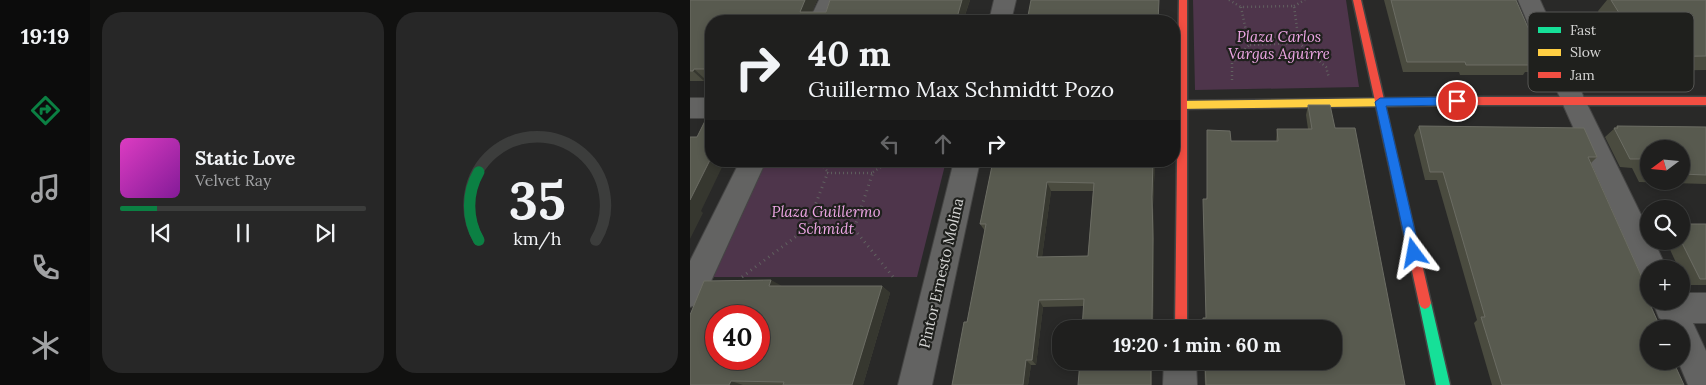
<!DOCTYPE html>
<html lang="en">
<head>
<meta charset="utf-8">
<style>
  body { margin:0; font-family:Lora,serif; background:#272727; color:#f1f3f6; height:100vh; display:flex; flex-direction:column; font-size:19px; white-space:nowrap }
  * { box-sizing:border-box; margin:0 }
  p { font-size:16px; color:#a1a2a4 }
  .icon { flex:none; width:28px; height:28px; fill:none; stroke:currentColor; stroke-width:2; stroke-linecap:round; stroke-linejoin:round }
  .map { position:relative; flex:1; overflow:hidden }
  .panel { display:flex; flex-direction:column; gap:12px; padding:12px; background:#111110; width:600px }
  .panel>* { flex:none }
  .banner { position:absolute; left:15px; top:15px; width:475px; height:152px; border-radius:20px; box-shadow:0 2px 8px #0003,0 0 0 1px #3c3d3c; background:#1f1f1e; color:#f1f3f6; overflow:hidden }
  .needle { width:32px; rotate:254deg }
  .buttons { position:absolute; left:950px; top:140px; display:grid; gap:10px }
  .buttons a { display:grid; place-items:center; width:50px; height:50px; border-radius:50%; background:#1f1f1e; box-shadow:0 2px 8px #0003,0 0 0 1px #3c3d3c; font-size:25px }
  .speed { position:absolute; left:15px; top:305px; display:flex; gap:10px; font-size:25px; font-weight:700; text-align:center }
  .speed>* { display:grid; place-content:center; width:65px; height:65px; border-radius:50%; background:#1f1f1e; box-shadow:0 2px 8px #0003,0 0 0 1px #3c3d3c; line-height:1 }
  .speed .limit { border:8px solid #d22; background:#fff; color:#111 }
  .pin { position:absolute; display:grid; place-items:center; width:42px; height:42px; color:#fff; margin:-21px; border:2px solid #fff; border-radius:50%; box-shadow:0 1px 5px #0007 }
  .me { position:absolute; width:55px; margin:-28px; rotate:347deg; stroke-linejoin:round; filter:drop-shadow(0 0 4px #0008) }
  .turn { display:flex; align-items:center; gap:18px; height:105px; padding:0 20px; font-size:22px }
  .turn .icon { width:65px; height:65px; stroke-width:2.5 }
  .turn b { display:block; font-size:35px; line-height:42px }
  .lanes { display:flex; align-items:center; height:48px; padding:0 20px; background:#0003; justify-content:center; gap:25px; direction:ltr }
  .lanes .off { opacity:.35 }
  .panel .card { flex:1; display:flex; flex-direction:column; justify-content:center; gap:8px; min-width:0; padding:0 18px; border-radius:20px; background:#272727 }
  .panel .dial { align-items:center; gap:0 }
  .dial svg { height:130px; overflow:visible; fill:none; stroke:#3c3d3c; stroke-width:7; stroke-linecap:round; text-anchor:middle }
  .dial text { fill:#f1f3f6; stroke:none }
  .song { display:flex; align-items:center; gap:15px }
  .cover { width:60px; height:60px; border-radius:8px; background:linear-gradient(135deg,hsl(310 70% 55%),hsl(290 70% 35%)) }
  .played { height:5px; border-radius:2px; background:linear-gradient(90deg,#0b8043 15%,#3c3d3c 15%) }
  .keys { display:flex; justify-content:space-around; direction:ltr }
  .panel .tiles { flex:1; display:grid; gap:12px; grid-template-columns:repeat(2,1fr) }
  .trip { position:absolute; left:362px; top:320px; width:290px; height:50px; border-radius:20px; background:#1f1f1e; box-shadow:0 2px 8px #0003,0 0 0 1px #3c3d3c; font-weight:700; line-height:50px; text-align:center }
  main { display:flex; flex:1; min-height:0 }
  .tabs { display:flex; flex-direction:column; width:90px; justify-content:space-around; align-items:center; background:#0c0c0c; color:#a1a2a4 }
  .tabs .icon { width:35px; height:35px }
  .tabs .selected { color:#0b8043 }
  .tabs b { font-size:22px; color:#f1f3f6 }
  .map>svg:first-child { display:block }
</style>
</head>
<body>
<main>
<nav class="tabs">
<b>19:19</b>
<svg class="icon selected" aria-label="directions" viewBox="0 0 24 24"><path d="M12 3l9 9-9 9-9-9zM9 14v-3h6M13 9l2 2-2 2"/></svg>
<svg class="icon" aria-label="music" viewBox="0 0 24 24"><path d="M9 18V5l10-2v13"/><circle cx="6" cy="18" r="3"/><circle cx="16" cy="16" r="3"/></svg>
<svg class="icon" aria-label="phone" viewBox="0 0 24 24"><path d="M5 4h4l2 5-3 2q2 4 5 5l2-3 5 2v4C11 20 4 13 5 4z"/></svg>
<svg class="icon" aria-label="climate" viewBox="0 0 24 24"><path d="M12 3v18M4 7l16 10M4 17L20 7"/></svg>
</nav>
<section class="panel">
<div class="tiles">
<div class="card">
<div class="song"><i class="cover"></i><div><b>Static Love</b><p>Velvet Ray</p></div></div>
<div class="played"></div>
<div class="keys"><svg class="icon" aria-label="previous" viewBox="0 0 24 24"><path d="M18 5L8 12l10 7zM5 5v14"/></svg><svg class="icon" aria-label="pause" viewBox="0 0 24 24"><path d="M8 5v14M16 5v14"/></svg><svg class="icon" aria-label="next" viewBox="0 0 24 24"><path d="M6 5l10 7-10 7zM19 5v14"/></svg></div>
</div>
<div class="card dial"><svg viewBox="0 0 100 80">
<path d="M14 69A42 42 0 1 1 86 69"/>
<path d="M14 69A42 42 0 0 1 14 27" stroke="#0b8043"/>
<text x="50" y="56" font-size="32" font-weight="700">35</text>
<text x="50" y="72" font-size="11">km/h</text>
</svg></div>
</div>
</section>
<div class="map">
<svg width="1016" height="385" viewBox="0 0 1016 385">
  <rect width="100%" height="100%" fill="#292928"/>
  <path fill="#4e354b" d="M503,0h153l13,87 -164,3z
    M74,161h182l-29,116h-210z"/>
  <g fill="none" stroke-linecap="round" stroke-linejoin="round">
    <defs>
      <path id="street" d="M129,0h22l-10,21h-22z
        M304,0h22l-5,21h-22z
        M828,0h22l45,100 64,131v10h5l13,28h-18v13l-8,-3 -80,-179z
        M0,98h21v20h-21z
        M50,161h26l-65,142 -11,4v-46z
        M264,161h26l-48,224h-34z
        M991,293h25v30h-13l13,28v34h-18l-10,-24h3v-32h-14l2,-6 -10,-5 -4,-10 2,-7h24z
        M474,361h32l1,24h-34z"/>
      <path id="fast" d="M735,297l4,2 2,4 19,82h-14l-17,-82 2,-4z"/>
      <path id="slow" d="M785,97l5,4 -5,4 -301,4v-8z"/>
      <path id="jam" d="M489,0h8v329h-12z
        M663,0h8l70,303 -2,4 -4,2 -4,-2 -2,-4z
        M785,97h231v8h-231l-5,-4z"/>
    </defs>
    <use href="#street" stroke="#454544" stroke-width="2"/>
    <use href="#fast" stroke="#454544" stroke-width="3"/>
    <use href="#slow" stroke="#454544" stroke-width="3"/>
    <use href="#jam" stroke="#454544" stroke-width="3"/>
    <path stroke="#616160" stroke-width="2.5" stroke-dasharray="1 3" stroke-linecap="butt" d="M539,0l12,7 53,-1 5,37 27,24 3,11
      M604,6l11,-6
      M551,7l8,38 50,-2
      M542,80v-17l17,-18
      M128,161l10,11
      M183,172l17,-11
      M137,173h46"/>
    <path stroke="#616160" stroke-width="3" stroke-dasharray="1 4.5" stroke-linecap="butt" d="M116,229h48l19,-57
      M116,229l22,-57
      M164,229l40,49
      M52,277l64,-48"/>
    <use href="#street" fill="#636362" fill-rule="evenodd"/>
    <use href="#fast" fill="#16e098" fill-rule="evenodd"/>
    <use href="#slow" fill="#ffcf43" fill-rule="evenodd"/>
    <use href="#jam" fill="#f24e42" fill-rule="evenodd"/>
  </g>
  <path fill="#4a4b3f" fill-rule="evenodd" d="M0,0h127l-5,12h14l144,-12 -7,21h-252v58h-6l-1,2h-14z
    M694,0h132l27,62 -7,10h-11l-2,3h-63l-1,-3h-56z
    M917,0h99v70l-72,1 -6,-11 -15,1 -14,-25 8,-10 -9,-15z
    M618,105l27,23 70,257h-200l-1,-24h130v-32h-131v-11h3v-119l25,-58h45l1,-12h31l-2,-14z
    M729,126l178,31 -6,6 57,128 -4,2 5,36 35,56h-192l-18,-62 3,-3 -40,-140h-12l-11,-45z
    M927,126l89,1v57l-67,-2 -7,-14 -12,-1 -15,-30zM959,149h32v32h-32z
    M303,161h162l-2,44 1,41 -1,83h-71l2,-23 -41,1 -7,58h-5l-3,20h-76l15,-63 18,-91 -5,-7zM361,191h42l-5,65 -46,1z
    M1016,224v61h-19l-6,-11v-5h-2l-13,-28h15z
    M91,286h101l8,7 -27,92h-173z"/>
  <path fill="#36372f" d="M115,0h12l-9,21 -8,-9z
    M272,0h8l-7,21h-7z
    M469,0v21h-1z
    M4,69l11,10 -1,2 -11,-10z
    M21,158v3h14l-24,50 2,2 -13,26v-39z
    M463,161h2l-2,44 1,41 -1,83h-1v-132z
    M357,182l4,9 -10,73 -4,-7z
    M81,280l11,6h-13z
    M192,286l8,7 -27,92h-11z
    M349,300l4,7 -7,58 -4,-5z
    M336,360l5,5 -3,20h-5z
    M461,361h1v24h-1z
    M41,381l12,4h-14z"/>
  <path fill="#585a4f" stroke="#6c6d64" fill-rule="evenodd" d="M0,0h115l-5,12h26l4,-12h132l-6,21h-245v48h-17l-1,2h-3z
    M341,0h128l-1,21h-131z
    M701,0h125l27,62h-15l2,3h-64l-1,-3h-58z
    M921,0h95v56l-59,1 -6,-11h-16l-14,-25h13z
    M618,105h22l5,23h20l50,257h-199l-1,-24h129v-32h-131v-11h3l-3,-119h4v-69l23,1 1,10h47l-1,-12h35z
    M21,109v49l-21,42v-63h7z
    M729,126l165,2 13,29h-9l60,134h-4l17,38h-12v32h24l11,24h-182l-21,-68h4l-42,-145h-13z
    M927,126l89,1v48l-25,-1v-25h-32v23l-6,-13h-13l-16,-31h4z
    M303,161h160l-1,36 1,42 -1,90h-70l2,-30 -45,1 -7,60h-6l-3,25h-71l12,-63h3l19,-98h-6zM357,182l47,1 -6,73 -51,1z
    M991,224h25v55h-6l-19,-38z
    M81,280l-2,6h113l-30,99h-69l1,-3 -53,-1 -2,4h-39v-70l14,-34zM26,316h43v43h-43z
    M390,361h71v24h-73z"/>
  <path fill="#1a73e8" stroke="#114b97" d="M767,97l6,4 -6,4 -71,1 34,147 -2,4 -4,2 -4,-2 -2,-4 -33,-151 5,-4z"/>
  <g text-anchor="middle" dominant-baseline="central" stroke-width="4.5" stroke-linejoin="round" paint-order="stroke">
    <g font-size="15" font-style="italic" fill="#efa7e6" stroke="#1f201d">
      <text x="589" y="36">Plaza Carlos<tspan x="589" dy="17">Vargas Aguirre</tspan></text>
      <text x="136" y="211">Plaza Guillermo<tspan x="136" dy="17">Schmidt</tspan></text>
    </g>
    <g font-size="15" fill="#d5d5d4" stroke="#1f201d">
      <text transform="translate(251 273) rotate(-77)">Pintor Ernesto Molina</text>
    </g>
  </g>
  <rect x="838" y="12" width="166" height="80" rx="8" fill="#1f201d" stroke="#565654" stroke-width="1"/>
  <rect x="848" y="27" width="23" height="6" fill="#16e098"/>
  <rect x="848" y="49" width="23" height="7" fill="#ffcf43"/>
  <rect x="848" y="72" width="23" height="6" fill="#f24e42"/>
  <g font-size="14" fill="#d5d5d4">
    <text x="880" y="35">Fast</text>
    <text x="880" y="57">Slow</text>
    <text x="880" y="80">Jam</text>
  </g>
</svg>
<div class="buttons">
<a><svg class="needle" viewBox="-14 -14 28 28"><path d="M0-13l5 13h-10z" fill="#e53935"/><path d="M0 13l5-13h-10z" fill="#a1a2a4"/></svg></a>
<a><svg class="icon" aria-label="search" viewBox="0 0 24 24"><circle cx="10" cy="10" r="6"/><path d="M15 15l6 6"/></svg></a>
<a>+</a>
<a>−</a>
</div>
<div class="speed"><div class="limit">40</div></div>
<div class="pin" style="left:767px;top:101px;background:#d93025"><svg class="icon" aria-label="arrive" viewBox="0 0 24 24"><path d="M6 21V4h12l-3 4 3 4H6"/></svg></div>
<svg class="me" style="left:724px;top:253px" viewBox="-20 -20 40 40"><path d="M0-17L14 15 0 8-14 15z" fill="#1a73e8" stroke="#fff" stroke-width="4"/></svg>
<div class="trip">19:20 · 1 min · 60 m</div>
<div class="banner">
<div class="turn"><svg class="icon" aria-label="right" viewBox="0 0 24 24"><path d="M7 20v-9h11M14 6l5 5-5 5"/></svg><div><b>40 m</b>Guillermo Max Schmidtt Pozo</div></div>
<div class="lanes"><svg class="icon off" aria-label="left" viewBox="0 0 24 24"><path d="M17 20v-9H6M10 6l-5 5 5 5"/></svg><svg class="icon off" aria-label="ahead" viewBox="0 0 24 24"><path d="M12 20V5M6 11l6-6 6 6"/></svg><svg class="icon" aria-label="right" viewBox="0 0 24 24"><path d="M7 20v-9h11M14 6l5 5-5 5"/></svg></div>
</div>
</div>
</main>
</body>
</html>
